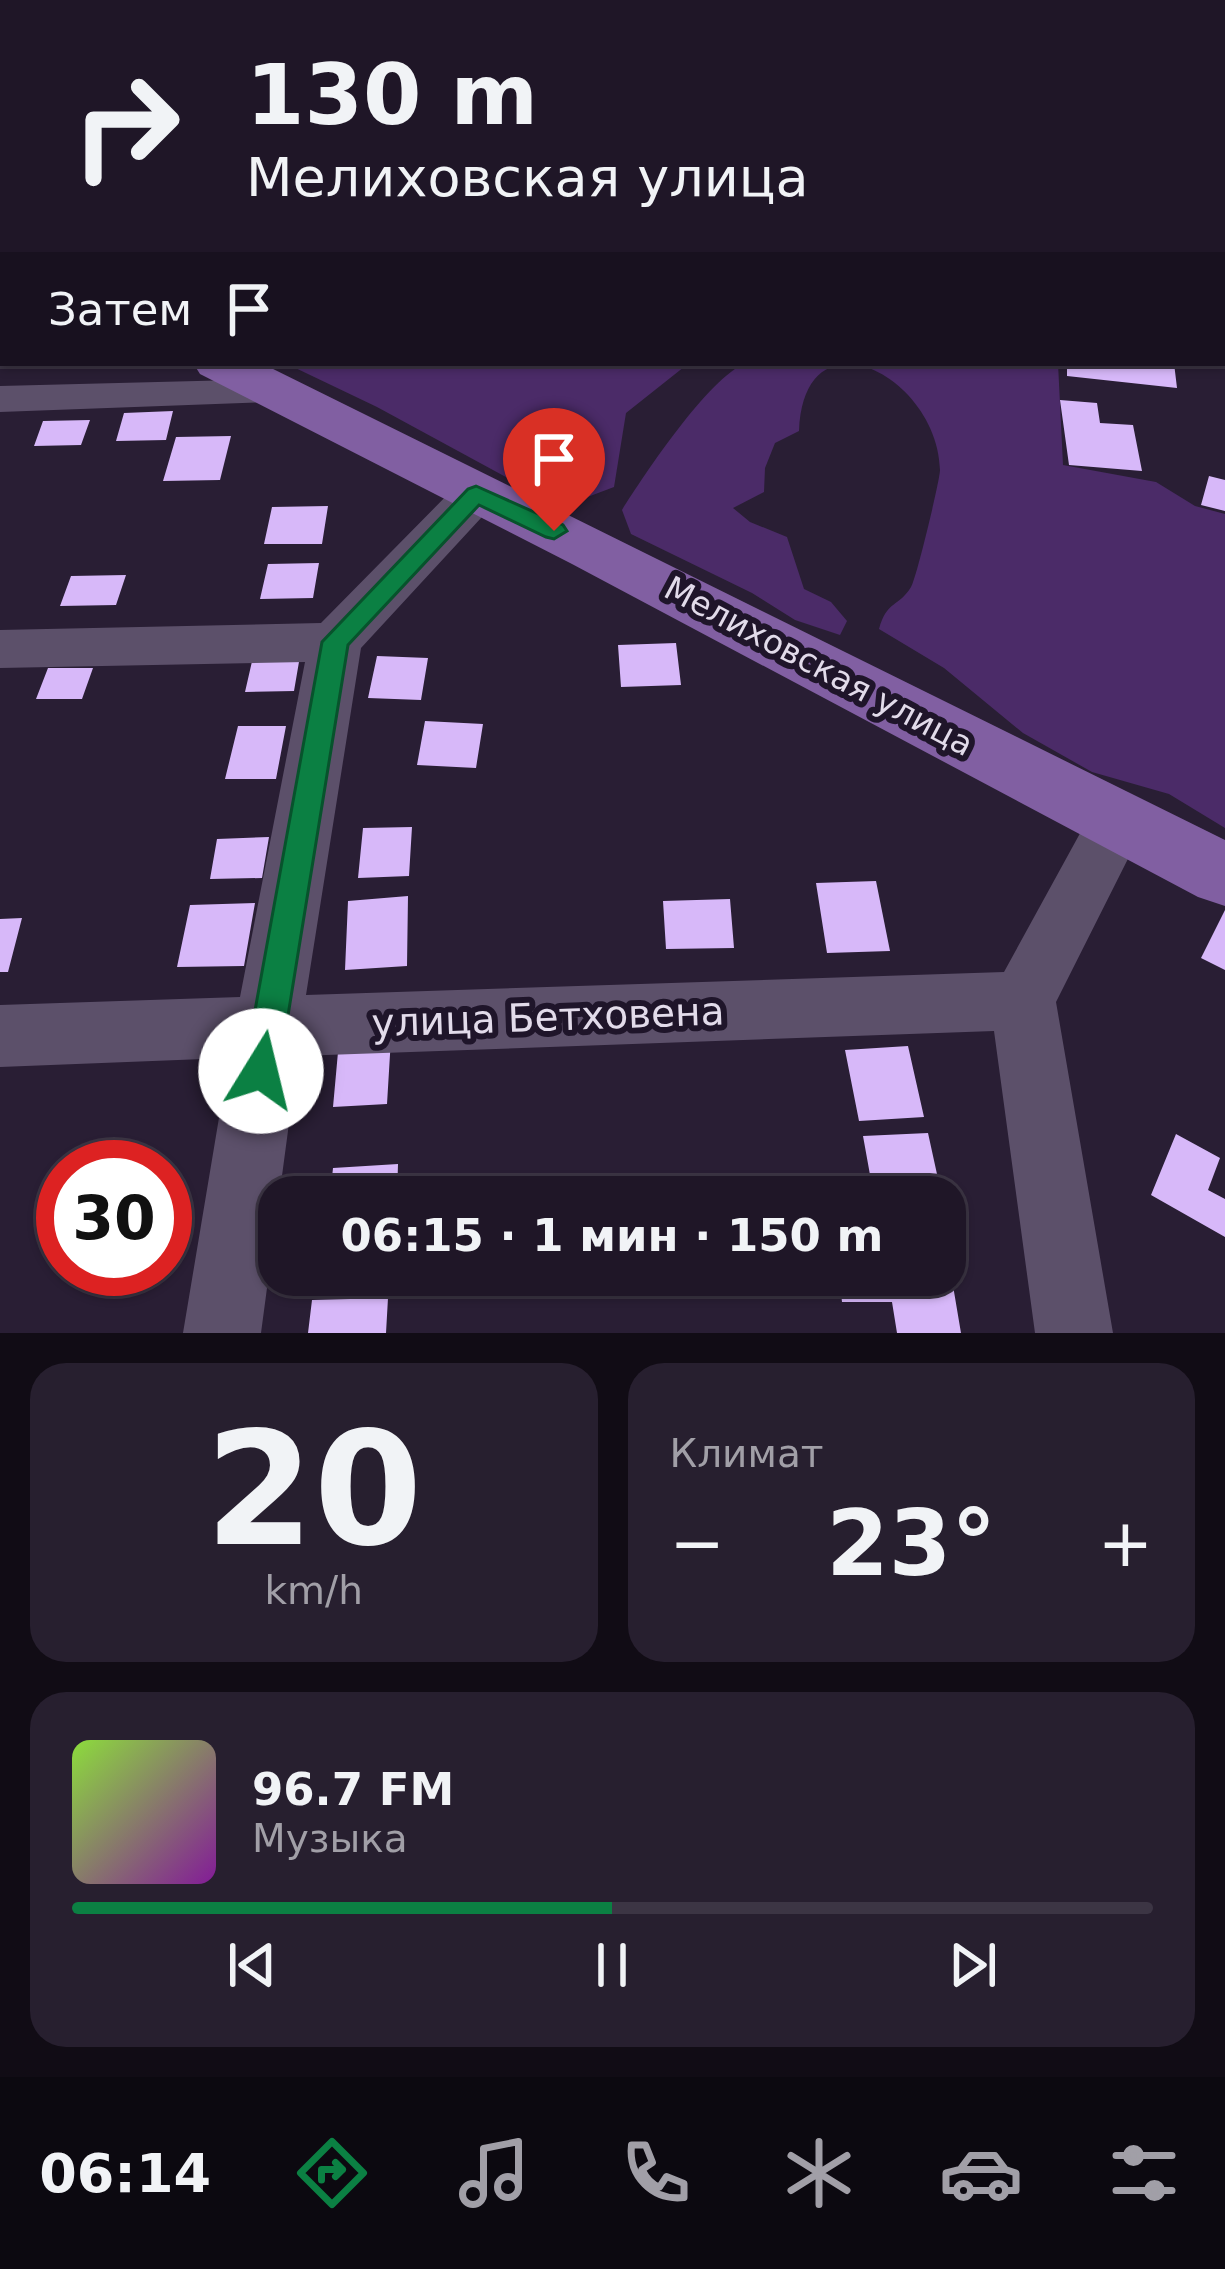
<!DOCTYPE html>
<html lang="ru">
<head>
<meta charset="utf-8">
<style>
  body { margin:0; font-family:"DejaVu Sans",sans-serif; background:#271f2f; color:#f1f3f6; height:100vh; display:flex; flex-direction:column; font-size:45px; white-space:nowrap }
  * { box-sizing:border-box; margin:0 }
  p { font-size:39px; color:#a19fa7 }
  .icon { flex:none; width:66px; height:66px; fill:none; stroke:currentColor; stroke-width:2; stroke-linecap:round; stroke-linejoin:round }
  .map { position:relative; height:1333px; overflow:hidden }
  .sheet { display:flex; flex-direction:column; gap:30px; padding:30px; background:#110c15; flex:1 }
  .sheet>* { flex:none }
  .banner { position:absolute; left:0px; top:0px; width:1227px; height:366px; box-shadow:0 3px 9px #0004,0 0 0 3px #3c3544; background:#1f1627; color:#f1f3f6; overflow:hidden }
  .speed { position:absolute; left:36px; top:1140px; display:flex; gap:24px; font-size:60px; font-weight:700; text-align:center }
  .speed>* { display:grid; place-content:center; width:156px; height:156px; border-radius:50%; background:#1f1627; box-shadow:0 3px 9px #0004,0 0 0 3px #3c3544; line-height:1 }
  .speed .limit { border:18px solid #d22; background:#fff; color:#111 }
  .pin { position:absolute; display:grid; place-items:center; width:102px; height:102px; color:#fff; margin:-123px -51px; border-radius:50% 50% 50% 0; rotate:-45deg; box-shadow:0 0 12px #0007 }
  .pin .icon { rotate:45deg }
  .me { position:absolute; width:132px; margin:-66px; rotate:9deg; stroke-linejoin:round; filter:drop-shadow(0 0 9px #0008) }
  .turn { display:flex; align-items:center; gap:42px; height:252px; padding:0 48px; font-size:54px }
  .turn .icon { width:156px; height:156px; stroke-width:2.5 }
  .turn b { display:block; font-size:84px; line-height:102px }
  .then { display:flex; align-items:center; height:114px; padding:0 48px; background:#0003; gap:24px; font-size:45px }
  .big { font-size:90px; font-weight:800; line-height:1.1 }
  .sheet .tile { flex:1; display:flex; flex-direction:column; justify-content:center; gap:18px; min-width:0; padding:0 42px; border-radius:36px; background:#271f2f }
  .sheet .dial { align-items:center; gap:0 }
  .dial b { font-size:156px; line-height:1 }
  .song { display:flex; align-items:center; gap:36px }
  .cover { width:144px; height:144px; border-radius:18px; background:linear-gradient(135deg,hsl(90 70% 55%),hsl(290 70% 35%)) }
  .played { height:12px; border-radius:6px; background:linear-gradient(90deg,#0b8043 50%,#3c3544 50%) }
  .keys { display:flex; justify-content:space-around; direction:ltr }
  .heat { display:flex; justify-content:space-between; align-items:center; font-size:66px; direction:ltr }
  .sheet .tiles { flex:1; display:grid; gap:30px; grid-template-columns:1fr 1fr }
  .tile:last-child { grid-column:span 2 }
  .trip { position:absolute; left:258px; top:1176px; width:708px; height:120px; border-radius:36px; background:#1f1627; box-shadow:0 3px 9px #0004,0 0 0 3px #3c3544; font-weight:800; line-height:120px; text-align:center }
  .menu { display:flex; height:192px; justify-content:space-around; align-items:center; background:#0c0910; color:#a19fa7 }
  .menu .icon { width:84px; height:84px }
  .menu .on { color:#0b8043 }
  .menu b { font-size:54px; color:#f1f3f6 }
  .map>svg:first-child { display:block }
</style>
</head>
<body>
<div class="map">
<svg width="1225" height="1333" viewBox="0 0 1225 1333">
  <rect width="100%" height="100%" fill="#291e34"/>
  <path fill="#4b2b68" d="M285,363h404l-63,50 -12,74 -53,20 -184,-100z
    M746,363h312l5,102 93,17 39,24 30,8v314l-56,-34 -77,-22 -69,-39 -79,-65 -65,-39c8,-29 20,-22 32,-42 5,-7 29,-107 29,-117 -2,-94 -136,-163 -141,-39l-24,12 -10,25 -1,24 -31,16 17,14 37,15 17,52 27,13 16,19 -7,14 -45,-15 -43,-27 -121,-59 -9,-24c22,-35 87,-133 124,-147z"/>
  <path fill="#d7b8f9" d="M1067,363h107l3,25 -110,-12z
    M1060,400l37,3 3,20 33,2 9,46 -73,-6z
    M173,411l-7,29 -50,1 8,-28z
    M90,420l-9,25 -47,1 9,-25z
    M231,436l-11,44 -57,1 13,-44z
    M1209,476l16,4v31l-24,-6z
    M328,506l-6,38h-58l8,-37z
    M319,563l-6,35 -53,1 8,-35z
    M126,575l-10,30 -56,1 11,-30z
    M676,643l5,42 -60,2 -3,-42z
    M300,656l-6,35 -49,1 8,-35z
    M377,656l51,2 -7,42 -53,-2z
    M48,668h45l-11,31h-46z
    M425,721l58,3 -7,44 -59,-3z
    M238,726h48l-10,53h-51z
    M412,827l-3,49 -51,2 5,-50z
    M269,837l-7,41 -52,1 7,-40z
    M876,881l14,70 -63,2 -11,-70z
    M408,896l-1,70 -62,4 3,-69z
    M730,899l4,49 -68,1 -3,-48z
    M255,903l-11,63 -67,1 13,-62z
    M1225,910v60l-24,-12z
    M22,918l-14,54h-8v-53z
    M391,1038l-4,66 -54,3 6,-66z
    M908,1046l16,71 -65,4 -14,-71z
    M928,1133l14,64h-68l-11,-61z
    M1176,1134l44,24 -12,32 17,9v38l-74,-42z
    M398,1164l-1,33h-67l3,-29z
    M949,1262l12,71h-64l-5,-31h-50l-3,-27h106v-12z
    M388,1298l-2,35h-78l4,-33z"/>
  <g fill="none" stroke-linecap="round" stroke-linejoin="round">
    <path fill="#5c506a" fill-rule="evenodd" d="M278,379l16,4 6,9 -6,9 -294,11v-26z
      M476,478l17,5 7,11 -7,11 -132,143 -55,347 698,-23 91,-166 21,-7 21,7 9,17 -90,179 57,331h-78l-41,-302 -696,25 -37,277h-78l46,-275 -229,9v-62l240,-8 65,-335 -305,6v-38l321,-7 138,-140z"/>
    <path fill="#815fa2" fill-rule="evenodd" d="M0,241h3v30h-3z
      M193,363h68l964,477v66l-27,-9 -626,-333 -372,-190z"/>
  </g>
  <path fill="#0b8043" stroke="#07532c" stroke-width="3" d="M476,486l87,39 4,6 -13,8 -8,-2 -67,-32 -131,140 -69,426 -5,11 -13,5 -12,-5 -5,-11 78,-429 146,-153z"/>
  <g text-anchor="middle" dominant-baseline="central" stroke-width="12" stroke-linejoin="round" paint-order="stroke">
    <g font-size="33" fill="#e2dbea" stroke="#1f152a">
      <text transform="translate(819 666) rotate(28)">Мелиховская улица</text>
    </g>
    <g font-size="39" fill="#e2dbea" stroke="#1f152a">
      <text transform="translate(548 1017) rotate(-2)">улица Бетховена</text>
    </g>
  </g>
</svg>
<div class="speed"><div class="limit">30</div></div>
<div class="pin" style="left:554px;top:531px;background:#d93025"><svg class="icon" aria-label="arrive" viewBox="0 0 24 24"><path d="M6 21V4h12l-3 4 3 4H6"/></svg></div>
<svg class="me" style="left:261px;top:1071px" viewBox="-20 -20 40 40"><circle r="19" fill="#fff"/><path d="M0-13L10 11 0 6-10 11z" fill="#0b8043"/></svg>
<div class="trip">06:15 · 1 мин · 150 m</div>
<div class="banner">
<div class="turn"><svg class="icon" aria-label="right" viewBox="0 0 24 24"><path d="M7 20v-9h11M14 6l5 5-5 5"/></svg><div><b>130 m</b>Мелиховская улица</div></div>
<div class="then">Затем<svg class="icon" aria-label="arrive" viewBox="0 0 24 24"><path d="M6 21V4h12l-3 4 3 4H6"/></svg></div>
</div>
</div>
<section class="sheet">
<div class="tiles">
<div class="tile dial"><b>20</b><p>km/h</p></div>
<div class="tile"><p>Климат</p>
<div class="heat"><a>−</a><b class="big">23°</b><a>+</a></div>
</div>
<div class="tile">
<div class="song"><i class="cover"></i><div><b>96.7 FM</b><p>Музыка</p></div></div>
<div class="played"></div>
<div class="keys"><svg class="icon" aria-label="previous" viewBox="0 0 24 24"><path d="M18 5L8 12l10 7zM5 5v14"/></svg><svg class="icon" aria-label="pause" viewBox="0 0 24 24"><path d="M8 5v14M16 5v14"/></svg><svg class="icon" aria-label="next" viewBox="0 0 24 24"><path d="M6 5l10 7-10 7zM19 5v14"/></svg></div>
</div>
</div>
</section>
<nav class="menu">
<b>06:14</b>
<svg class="icon on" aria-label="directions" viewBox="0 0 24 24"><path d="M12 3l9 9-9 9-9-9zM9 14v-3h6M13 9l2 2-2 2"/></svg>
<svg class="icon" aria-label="music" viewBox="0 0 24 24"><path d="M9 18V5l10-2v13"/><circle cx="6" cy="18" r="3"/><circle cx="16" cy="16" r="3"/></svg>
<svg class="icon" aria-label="phone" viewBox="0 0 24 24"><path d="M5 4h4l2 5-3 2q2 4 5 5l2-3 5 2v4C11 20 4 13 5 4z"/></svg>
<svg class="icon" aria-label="climate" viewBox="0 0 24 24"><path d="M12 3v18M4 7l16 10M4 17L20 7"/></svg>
<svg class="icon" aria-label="car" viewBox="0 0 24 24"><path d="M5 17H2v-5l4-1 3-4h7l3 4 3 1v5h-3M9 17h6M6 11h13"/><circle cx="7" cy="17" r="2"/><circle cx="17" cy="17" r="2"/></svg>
<svg class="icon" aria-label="filters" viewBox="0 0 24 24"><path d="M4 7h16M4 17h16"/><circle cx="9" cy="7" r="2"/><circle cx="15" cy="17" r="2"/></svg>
</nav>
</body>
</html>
